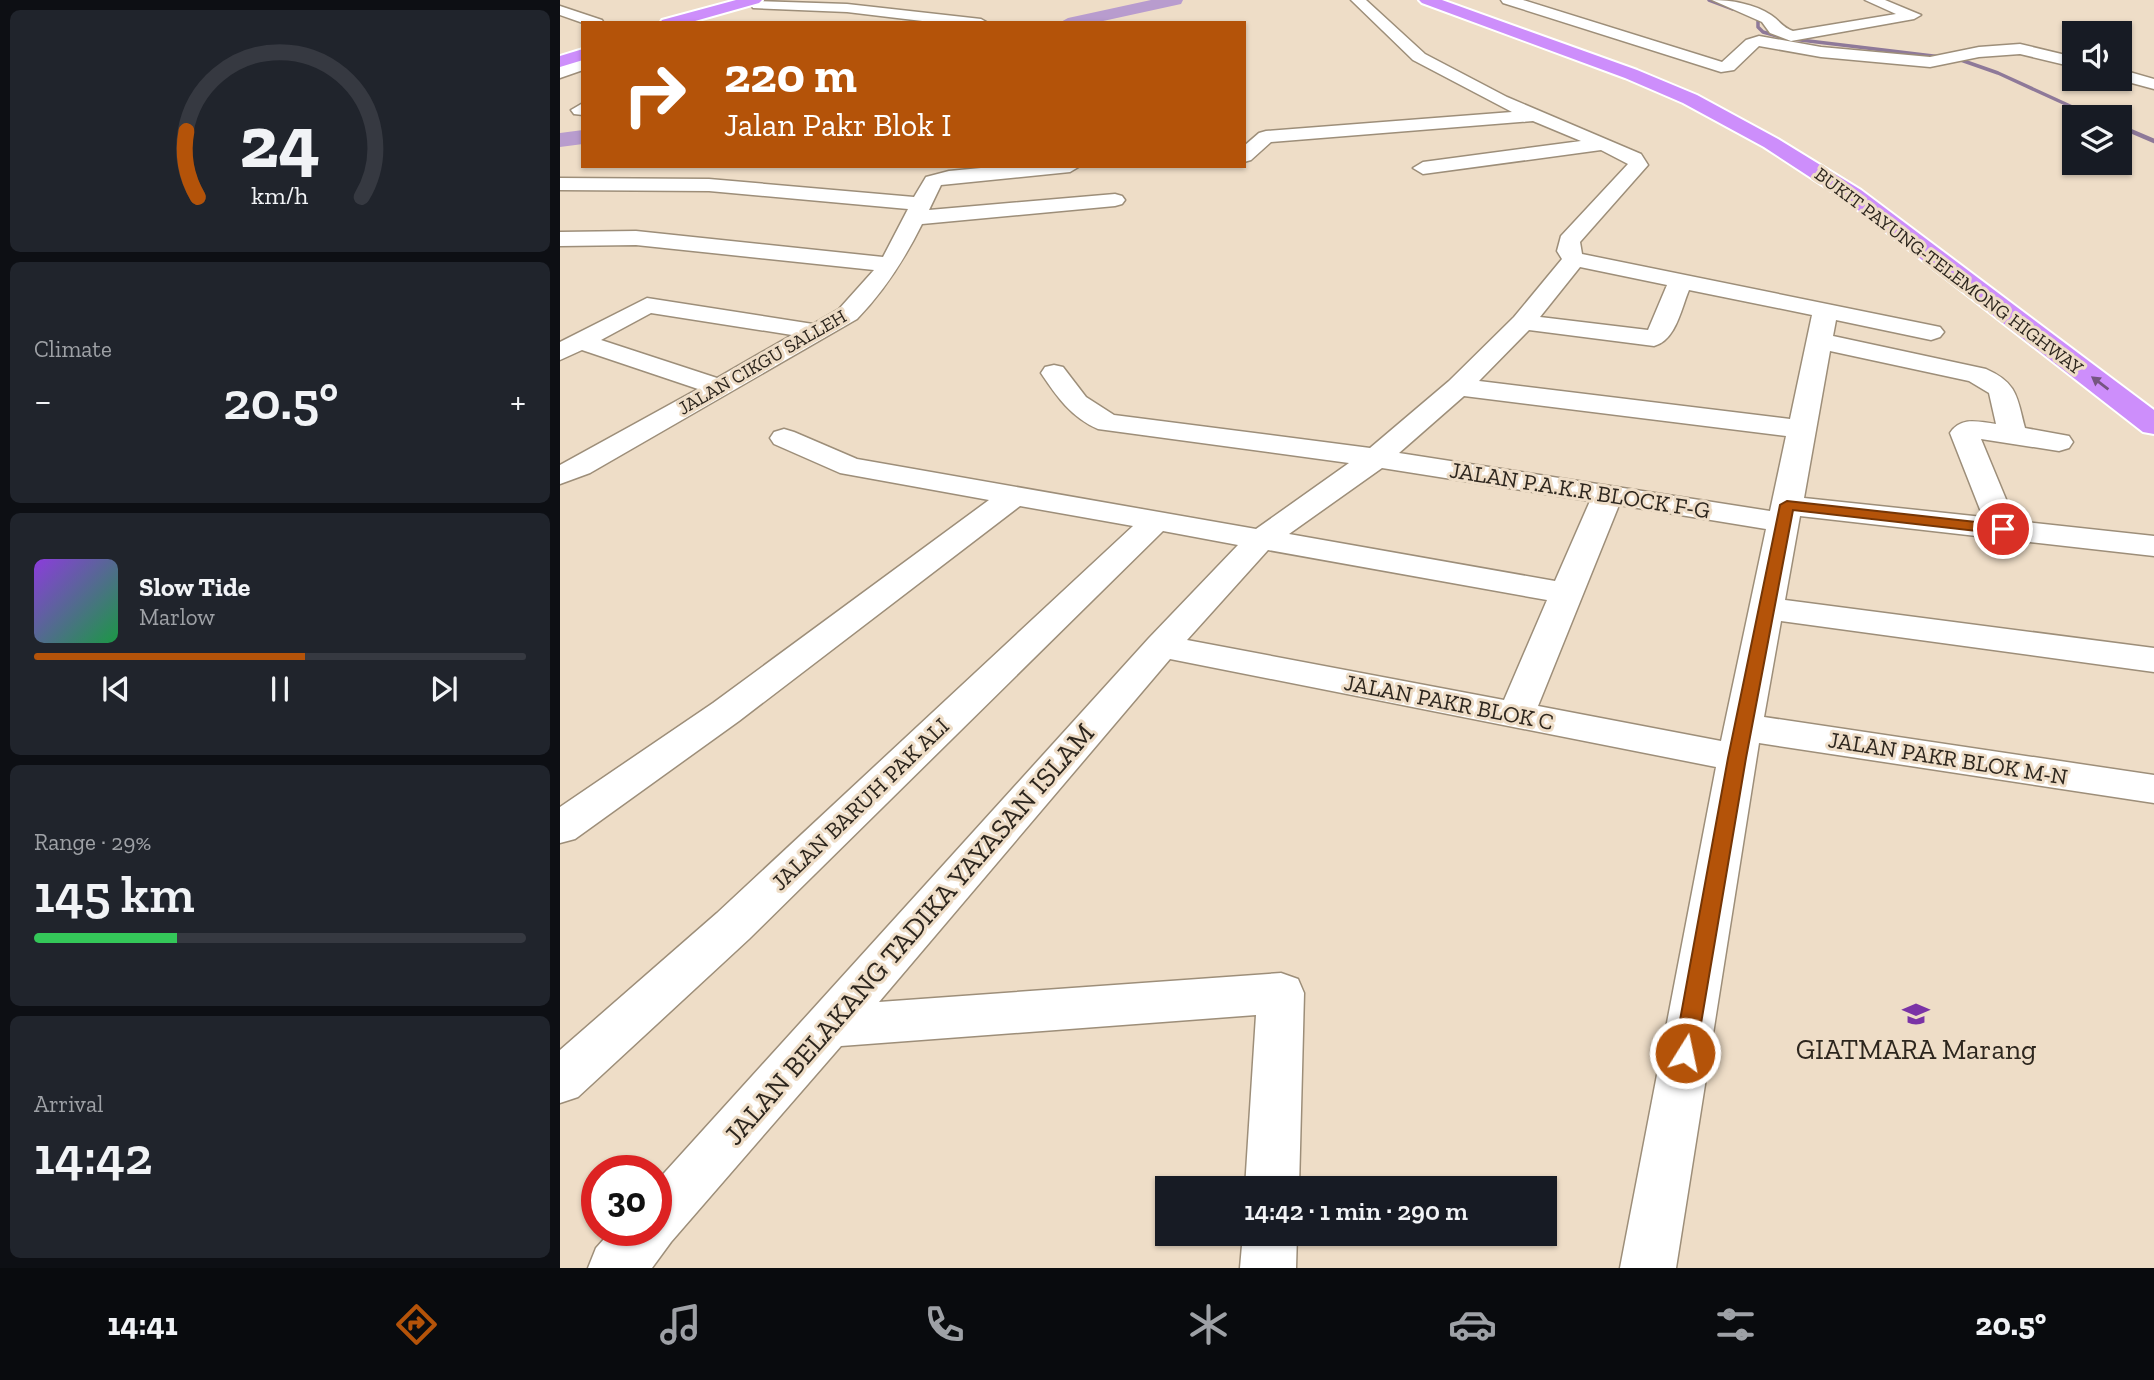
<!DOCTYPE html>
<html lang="en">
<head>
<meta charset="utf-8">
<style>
  body { margin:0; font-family:"Zilla Slab",serif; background:#20242c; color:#f1f3f6; height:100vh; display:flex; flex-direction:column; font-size:26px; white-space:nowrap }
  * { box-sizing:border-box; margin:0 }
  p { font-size:23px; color:#9ea1a6 }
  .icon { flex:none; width:38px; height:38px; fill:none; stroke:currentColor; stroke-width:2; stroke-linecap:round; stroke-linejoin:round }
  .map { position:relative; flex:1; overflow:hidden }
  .sheet { display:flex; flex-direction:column; gap:10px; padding:10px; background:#0d0f14; width:560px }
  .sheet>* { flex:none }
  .top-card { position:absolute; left:21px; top:21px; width:665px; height:147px; border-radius:0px; box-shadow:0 2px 5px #0004; background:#b45309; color:#fff; overflow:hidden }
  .fabs { position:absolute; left:1502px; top:21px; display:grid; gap:14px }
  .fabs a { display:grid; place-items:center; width:70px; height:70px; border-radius:0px; background:#171b24; box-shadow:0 2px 5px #0004; font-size:35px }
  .speed { position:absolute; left:21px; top:1155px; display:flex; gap:14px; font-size:35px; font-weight:700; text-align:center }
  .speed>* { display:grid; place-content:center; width:91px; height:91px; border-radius:50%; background:#171b24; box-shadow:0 2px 5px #0004; line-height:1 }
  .speed .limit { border:10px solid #d22; background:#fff; color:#111 }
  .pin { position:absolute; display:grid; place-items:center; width:60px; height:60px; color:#fff; margin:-30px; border:4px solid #fff; border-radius:50%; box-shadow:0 2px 7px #0007 }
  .me { position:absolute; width:77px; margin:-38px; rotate:10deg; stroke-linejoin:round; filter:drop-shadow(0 0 5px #0008) }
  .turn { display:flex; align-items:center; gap:24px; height:147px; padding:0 28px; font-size:32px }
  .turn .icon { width:91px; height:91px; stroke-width:2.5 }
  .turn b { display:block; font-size:49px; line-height:60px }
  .big { font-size:52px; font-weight:600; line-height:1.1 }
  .sheet .tile { flex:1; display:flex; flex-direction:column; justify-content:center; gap:10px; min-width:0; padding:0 24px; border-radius:10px; background:#20242c }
  .sheet .dial { align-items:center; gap:0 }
  .dial svg { height:182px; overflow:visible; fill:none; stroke:#363941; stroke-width:7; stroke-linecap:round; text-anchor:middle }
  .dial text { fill:#f1f3f6; stroke:none }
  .song { display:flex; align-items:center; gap:21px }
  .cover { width:84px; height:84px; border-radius:10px; background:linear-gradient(135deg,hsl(270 70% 55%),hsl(140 70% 35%)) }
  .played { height:7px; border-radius:4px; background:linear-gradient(90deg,#b45309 55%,#363941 55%) }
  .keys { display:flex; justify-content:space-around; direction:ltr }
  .heat { display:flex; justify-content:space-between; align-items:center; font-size:38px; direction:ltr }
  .charge { height:10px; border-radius:5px; background:linear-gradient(90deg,#34c759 29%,#363941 0) }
  .trip { position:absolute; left:595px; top:1176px; width:402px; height:70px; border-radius:0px; background:#171b24; box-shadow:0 2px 5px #0004; font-weight:600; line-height:70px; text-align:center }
  .tabs { display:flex; height:112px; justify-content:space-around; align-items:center; background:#090b0e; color:#9ea1a6 }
  .tabs .icon { width:49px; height:49px }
  .tabs .current { color:#b45309 }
  .tabs b { font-size:32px; color:#f1f3f6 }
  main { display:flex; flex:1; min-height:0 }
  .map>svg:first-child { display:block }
</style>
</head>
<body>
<main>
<section class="sheet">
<div class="tile dial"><svg viewBox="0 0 100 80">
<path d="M14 69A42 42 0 1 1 86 69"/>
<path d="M14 69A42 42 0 0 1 9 40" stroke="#b45309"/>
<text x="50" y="56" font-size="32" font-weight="700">24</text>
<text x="50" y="72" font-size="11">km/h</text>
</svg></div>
<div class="tile"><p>Climate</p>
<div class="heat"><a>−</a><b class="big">20.5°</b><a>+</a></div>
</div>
<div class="tile">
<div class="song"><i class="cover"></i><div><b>Slow Tide</b><p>Marlow</p></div></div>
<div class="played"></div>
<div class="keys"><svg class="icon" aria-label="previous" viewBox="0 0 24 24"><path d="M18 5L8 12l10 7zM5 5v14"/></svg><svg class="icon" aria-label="pause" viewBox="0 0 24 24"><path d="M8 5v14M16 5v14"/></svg><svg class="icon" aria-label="next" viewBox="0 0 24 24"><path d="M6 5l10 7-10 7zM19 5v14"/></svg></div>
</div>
<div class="tile"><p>Range · 29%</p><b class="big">145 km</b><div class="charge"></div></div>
<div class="tile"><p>Arrival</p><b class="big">14:42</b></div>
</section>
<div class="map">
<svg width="1594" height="1268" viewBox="0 0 1594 1268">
  <rect width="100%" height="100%" fill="#eeddc7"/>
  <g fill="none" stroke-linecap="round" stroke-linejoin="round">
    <path stroke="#8e7999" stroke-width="3.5" d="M1149,0l24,9
      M1194,17l4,2v8l5,5 21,6 174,21 40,14 83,38"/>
    <path stroke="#8e7999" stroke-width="4.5" d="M1517,110l18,7
      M1559,126l35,15"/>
    <path fill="#b89cce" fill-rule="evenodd" d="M591,0h32l-2,4 -87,19h-35l9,-5z
      M23,130v14l-23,3v-14z"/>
    <defs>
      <path id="minor" d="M791,0h15l59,54 82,43 134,57 7,11 -68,77 2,12 358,73 4,5 -4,5 -9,3 -95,-20 -3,16 153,33c32,14 31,29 39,59l44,8 4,6 -4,6 -10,3 -78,-12 34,82 139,15v20l-354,-40 -15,84 369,48v24l-373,-51 -17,96 390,58v28l-395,-60 -83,525h-56l96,-501 -546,-108 -291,343 402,-29 17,6 6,14 -5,195h-54l11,-173 -415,31 -170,196 -19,26h-64l8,-20 16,-18h44v-48l493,-544 89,-93 -75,-14 -414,408 -171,158 -18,6v-53l157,-137 416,-387 -113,-20 -281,215 -164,118 -15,4v-36l153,-104 276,-203 -149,-27 -66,-29 -4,-6 4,-6 10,-3 10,3 63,27 399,70 93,-66 -251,-34c-27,-12 -41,-32 -57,-56l4,-6 9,-2 9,2 23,30 28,18 256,33 79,-67 65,-64 48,-58 -5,-8 4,-15 67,-72 -27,-14 -178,24 -10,-6 10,-6 158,-21 -48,-20 -262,21 -20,18 -7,2v-16l15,-13 7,-2 246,-19 -99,-52zM1020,267l87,18 -19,45 -108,-13zM1129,290l123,25 -22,104 -311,-38 50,-51 125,16c22,-6 27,-37 35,-56zM1270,351l139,30 20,12 7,31c-17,-2 -35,-8 -46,9l33,84 -179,-19zM904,396l322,40 -16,75 -371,-58zM822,468l208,33 -35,80 -266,-47zM1059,505l147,24 -45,212 -183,-35zM708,550l279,50 -43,100 -317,-60z
        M941,0h22l199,62 24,-22 13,-4 62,11 109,10 49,-10 41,-3 54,13v10l-54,-13 -41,3 -49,10 -109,-10 -62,-11 -25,24 -13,2 -218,-69z
        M1152,0c19,0 43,4 59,15 9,6 11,12 22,16l103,-17 -31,-14h20l36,15 -7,4 -123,22 -21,-8 -8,-11z
        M198,1l89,3 134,15 7,4h-49l-92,-11 -94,-4 -2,-3z
        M0,6l42,14 2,3h-21l-23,-8z
        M23,59v11l-23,8v-11z
        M1559,69l35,10v10l-37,-10z
        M23,103v12l-9,-1 -3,-4z
        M442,166h78l-10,6 -129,13 -12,25 186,-16 7,2 3,4 -3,4 -7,2 -193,18c-18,36 -37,66 -65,95l-267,154 -30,11v-19l138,-76 -116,-39 -22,10v-18l87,-44 166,26 26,-15 35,-39 -238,-25 -76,1v-14l76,-1 247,26 25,-48 -199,-18 -149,-1v-12l149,1 205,18 12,-20 23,-6zM91,313l141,22 -75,43 -116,-38z
        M683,1234h54l-1,34h-56z"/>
      <path id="highway" d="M176,0h26l-3,3 -71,20h-28l2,-3z
        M859,0h23l195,70 60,25 81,44 83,51 293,220v24l-11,-2 -298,-232 -81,-53 -81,-44 -58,-25 -203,-75z
        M23,49v11l-23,7v-11z"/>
    </defs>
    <use href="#minor" stroke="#9d8e79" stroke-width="3"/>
    <use href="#highway" stroke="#fff" stroke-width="4"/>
    <use href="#minor" fill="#fff" fill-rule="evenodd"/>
    <use href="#highway" fill="#cd8efb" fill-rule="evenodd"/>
  </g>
  <defs><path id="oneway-solid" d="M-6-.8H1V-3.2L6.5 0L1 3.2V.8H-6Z" transform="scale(1.75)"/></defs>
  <use fill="#755581" href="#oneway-solid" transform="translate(1540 383) rotate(-143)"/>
  <path fill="#b45309" stroke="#753606" stroke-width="2" d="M1227,501l216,24 8,4 -8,5 -210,-24 -47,248 -50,295 -3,7 -8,3 -8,-3 -3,-7 54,-295 52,-253z"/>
  <defs>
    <symbol id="university-bare" viewBox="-9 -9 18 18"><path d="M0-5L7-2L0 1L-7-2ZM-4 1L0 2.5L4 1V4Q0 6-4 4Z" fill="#7a33a6" stroke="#eeddc7" stroke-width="2.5" paint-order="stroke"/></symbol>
  </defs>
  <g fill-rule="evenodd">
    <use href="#university-bare" x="1337" y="995" width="38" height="38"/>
  </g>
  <g text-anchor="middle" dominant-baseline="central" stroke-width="6" stroke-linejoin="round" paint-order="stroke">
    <g font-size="19" fill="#2d261e" stroke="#eeddc7">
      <text transform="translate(1389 271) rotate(37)">BUKIT PAYUNG-TELEMONG HIGHWAY</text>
      <text transform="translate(202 362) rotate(-30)">JALAN CIKGU SALLEH</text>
    </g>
    <g font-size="23" fill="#2d261e" stroke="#eeddc7">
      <text transform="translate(1020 490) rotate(9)">JALAN P.A.K.R BLOCK F-G</text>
      <text transform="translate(889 702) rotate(11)">JALAN PAKR BLOK C</text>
      <text transform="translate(1388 758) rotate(9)">JALAN PAKR BLOK M-N</text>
      <text transform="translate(300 804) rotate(-44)">JALAN BARUH PAK ALI</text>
    </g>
    <g font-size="28" fill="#2d261e" stroke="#eeddc7">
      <text transform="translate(349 934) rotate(-49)">JALAN BELAKANG TADIKA YAYASAN ISLAM</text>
    </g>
    <g font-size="28" fill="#2d261e" stroke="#eeddc7">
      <text x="1356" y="1049">GIATMARA Marang</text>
    </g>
  </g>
</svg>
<div class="fabs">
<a><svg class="icon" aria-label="sound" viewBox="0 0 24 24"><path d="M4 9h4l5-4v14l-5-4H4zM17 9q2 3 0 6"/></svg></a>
<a><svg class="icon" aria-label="layers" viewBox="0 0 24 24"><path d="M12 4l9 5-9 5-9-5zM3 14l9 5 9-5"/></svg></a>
</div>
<div class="speed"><div class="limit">30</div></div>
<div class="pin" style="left:1443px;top:529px;background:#d93025"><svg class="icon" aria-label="arrive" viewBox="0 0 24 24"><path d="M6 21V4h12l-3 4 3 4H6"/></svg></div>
<svg class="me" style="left:1125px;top:1053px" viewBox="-20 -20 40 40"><circle r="17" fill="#b45309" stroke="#fff" stroke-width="3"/><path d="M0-11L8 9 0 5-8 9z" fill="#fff"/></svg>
<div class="trip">14:42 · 1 min · 290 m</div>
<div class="top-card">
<div class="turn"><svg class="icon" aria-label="right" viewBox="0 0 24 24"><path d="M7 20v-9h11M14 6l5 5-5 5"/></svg><div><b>220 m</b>Jalan Pakr Blok I</div></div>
</div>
</div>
</main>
<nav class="tabs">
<b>14:41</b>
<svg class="icon current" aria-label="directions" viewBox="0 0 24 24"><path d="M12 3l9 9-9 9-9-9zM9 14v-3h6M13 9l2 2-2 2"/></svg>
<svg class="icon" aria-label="music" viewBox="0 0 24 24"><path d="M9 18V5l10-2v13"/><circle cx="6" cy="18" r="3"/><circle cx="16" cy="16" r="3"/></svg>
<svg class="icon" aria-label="phone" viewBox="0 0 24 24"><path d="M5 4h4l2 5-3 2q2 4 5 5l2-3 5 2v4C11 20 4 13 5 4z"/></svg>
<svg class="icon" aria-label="climate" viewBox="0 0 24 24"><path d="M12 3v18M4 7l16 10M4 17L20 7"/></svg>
<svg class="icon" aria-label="car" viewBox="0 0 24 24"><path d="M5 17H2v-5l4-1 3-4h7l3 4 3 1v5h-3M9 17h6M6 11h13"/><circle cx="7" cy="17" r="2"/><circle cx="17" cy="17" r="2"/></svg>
<svg class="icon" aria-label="filters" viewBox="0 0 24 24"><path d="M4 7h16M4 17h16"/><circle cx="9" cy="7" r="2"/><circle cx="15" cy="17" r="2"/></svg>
<b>20.5°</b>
</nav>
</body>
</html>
